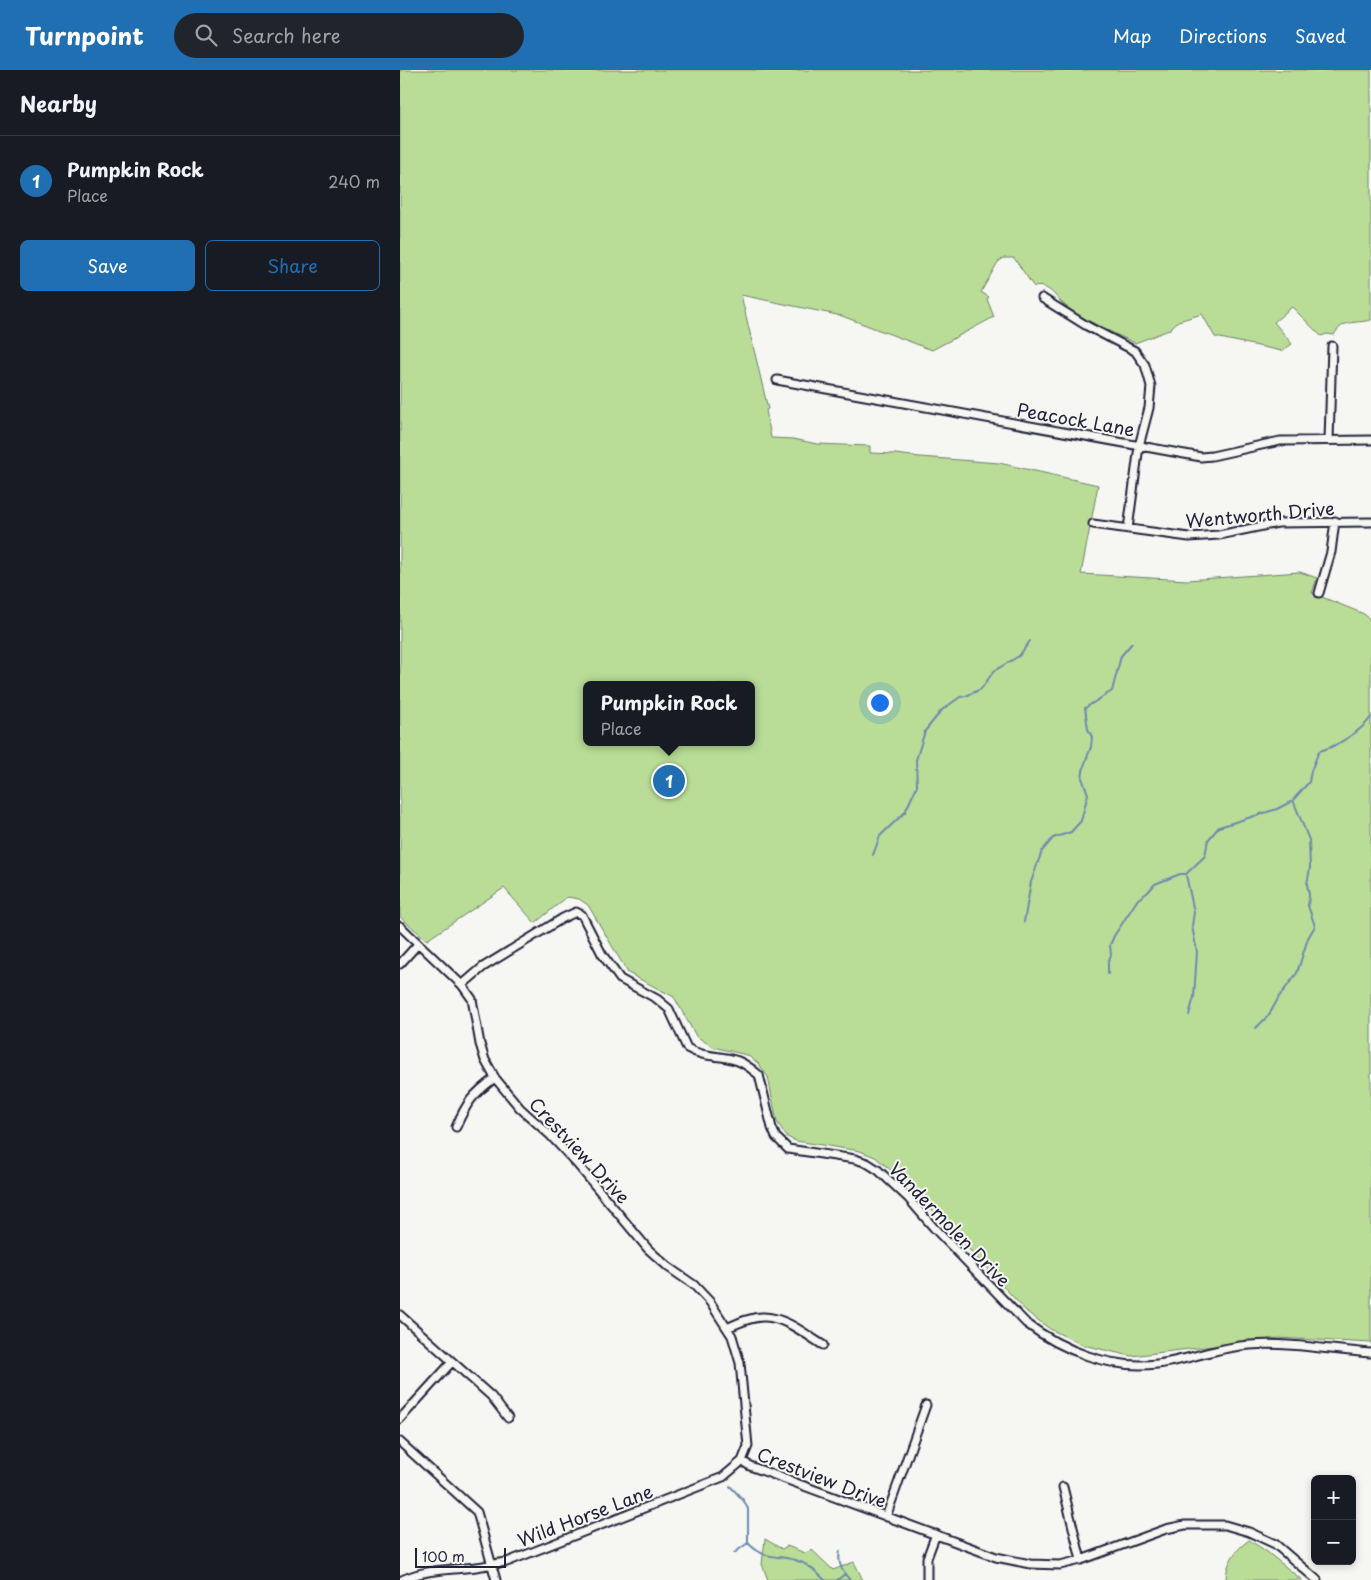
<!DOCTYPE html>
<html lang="en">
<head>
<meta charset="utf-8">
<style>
  :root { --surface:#171b24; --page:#20242c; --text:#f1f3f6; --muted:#9ea1a6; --line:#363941; --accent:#1f6fb2 }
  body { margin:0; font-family:"Playpen Sans",sans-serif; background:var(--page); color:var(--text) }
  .controls { position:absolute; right:15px; bottom:15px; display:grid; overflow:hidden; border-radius:8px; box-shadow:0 2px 8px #0003 }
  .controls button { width:45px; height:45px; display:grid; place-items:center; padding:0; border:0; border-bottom:1px solid var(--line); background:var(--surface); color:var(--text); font:25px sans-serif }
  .scale { position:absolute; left:15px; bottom:12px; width:91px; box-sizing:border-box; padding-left:5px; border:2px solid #22223b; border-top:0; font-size:14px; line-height:18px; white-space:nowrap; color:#22223b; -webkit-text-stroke:4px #f6f6f2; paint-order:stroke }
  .you { position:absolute; left:479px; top:632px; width:18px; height:18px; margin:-12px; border:4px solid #fff; border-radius:50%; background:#1a73e8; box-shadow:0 0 0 8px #1a73e833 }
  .badge { display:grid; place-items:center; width:32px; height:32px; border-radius:50%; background:var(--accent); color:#fff; font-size:16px; font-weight:700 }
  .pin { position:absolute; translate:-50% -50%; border:2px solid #fff; box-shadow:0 1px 5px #0006 }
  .popup { position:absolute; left:183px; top:611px; width:172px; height:65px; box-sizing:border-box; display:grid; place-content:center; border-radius:8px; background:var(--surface); filter:drop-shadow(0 1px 4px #0005); font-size:16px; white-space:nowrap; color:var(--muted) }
  .popup b { font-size:19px; color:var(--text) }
  .popup::after { content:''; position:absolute; left:50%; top:100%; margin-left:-10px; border:10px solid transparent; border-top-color:var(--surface) }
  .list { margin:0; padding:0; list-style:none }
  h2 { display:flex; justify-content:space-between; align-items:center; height:65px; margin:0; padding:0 20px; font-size:21px }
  h2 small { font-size:16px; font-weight:400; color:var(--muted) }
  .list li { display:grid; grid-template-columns:32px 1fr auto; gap:15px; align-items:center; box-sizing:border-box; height:90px; padding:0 20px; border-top:1px solid var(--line) }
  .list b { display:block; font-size:19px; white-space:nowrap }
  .list p { margin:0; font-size:16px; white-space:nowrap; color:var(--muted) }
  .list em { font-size:16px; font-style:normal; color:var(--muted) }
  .actions { display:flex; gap:10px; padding:15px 20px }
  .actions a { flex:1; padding:11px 0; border:1px solid var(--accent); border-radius:8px; text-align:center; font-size:18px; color:var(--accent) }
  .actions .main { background:var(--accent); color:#fff }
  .icon { flex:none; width:28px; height:28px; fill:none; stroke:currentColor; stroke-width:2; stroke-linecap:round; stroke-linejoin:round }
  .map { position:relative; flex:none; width:971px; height:1510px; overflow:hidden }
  header { display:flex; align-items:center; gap:30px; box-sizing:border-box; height:70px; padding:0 25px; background:var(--accent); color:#fff }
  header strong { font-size:24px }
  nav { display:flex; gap:28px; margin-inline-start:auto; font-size:18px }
  .search { width:350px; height:45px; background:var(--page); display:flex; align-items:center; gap:12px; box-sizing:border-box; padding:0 18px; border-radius:28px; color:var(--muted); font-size:19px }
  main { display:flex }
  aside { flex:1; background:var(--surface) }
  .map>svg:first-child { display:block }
  .green { fill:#b9dd97; stroke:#6e8069; fill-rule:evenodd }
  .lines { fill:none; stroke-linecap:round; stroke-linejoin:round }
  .stream { stroke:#6c8bae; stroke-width:2 }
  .street-casing { stroke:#22223b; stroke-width:11 }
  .street { stroke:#f6f6f2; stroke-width:7 }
  .labels { text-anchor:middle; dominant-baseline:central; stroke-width:4; stroke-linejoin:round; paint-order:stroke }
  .street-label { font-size:18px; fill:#22223b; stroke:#f6f6f2 }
</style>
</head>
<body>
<header>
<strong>Turnpoint</strong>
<div class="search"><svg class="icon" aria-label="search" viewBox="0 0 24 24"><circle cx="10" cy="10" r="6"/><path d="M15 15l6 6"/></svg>Search here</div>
<nav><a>Map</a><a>Directions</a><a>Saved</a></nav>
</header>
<main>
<aside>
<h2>Nearby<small></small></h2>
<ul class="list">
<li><span class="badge">1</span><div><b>Pumpkin Rock</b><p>Place</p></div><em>240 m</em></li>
</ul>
<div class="actions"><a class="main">Save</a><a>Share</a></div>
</aside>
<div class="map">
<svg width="971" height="1510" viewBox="0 0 971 1510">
  <rect width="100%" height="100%" fill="#f6f6f2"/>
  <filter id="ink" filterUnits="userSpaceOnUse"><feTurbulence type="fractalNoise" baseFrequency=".02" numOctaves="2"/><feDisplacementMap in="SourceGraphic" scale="10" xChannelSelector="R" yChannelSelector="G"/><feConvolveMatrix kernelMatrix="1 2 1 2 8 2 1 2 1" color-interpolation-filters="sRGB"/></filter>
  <g filter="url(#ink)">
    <!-- green -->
    <path class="green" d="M0,0H971V250C954,254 943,249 934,265L927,264L921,266L892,237L874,252L892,274L882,281L815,267L802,244L778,251L769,260L735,273C714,263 679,249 662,233C653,224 648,214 634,217L614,188H604L598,192L581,222L589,227L587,229L594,247L532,280L442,246L341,225L368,339L366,340L371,368L393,369L417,374L470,376V383L495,384L520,387L599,393L698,415L681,504L787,510L900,502L917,508L912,523L964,544L971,550V1273L879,1268L731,1286L683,1275L650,1259L627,1242L509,1115L475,1087L460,1081L396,1071L387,1067L377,1052L368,1007L359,994L347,985L313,977L296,966L274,927L228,903L188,835L179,829L167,827L135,853L104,818L27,870L0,847ZM186,615H352V672H186Z
      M365,1469L382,1479L387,1476L405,1483L412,1480L433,1500L454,1492L463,1510H368L362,1494Z
      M849,1470L866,1481L902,1510H826C826,1493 835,1480 849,1470Z"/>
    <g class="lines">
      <!-- stream -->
      <path class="stream" d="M473,785L480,766L505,742L517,716L516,690L525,661L542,640L560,627L566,626L581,619L594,601L619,586L630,571
        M786,805L794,842L792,856L797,882L794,927L789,945
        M624,852L631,812L642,781L653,768L671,762L681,751L688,724L682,708L684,696L691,677L692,667L688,659L685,638L712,621L721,586L732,573
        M708,904V892L711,885L710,875L714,866L738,829L747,823L755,814L780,804H786L805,786L808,770L819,757L877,739L892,731
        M856,958L869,945L879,927L897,903L908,868L915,856L908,836L909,825L907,814L910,798L909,770L893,730L909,712L911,701L919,681C934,678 962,661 971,647
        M330,1416L344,1431L348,1439V1473C366,1491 374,1484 395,1490C407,1493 416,1502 425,1510
        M440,1481C437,1493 442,1502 450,1510
        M334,1483L348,1473
        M437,1510L445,1504"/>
      <defs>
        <path id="street" d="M642,228L687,256L735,281L745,295L751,316L749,338L739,376L728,459
          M377,310L801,387L812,386L880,371L971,370
          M929,370L932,276
          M693,454L789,467L819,465L878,453L971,452
          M919,523L931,482L935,451
          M0,856L62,915L72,929L80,974L85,990L95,1008L120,1038L151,1066L177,1094L248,1179L268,1197L294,1215L310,1232L332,1266L340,1293L348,1376L342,1391L350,1396L596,1487L630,1494L660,1495L681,1490L766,1459L785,1455H825L849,1462L875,1474L917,1510
          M0,894L18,874
          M62,915L83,897L163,848L176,842L182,845L202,884L220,909L257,929L269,939L287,978C306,989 320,984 338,991C346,994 353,1000 359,1005L372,1058L376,1067L388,1079L455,1089L467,1093L478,1100L508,1128L534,1158L626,1253C662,1280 711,1300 757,1294C788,1290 818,1277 850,1275C890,1272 931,1280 971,1283
          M56,1057C67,1032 72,1025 95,1008
          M0,1245L91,1326L108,1348
          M327,1258C338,1253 353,1246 365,1247C386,1248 405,1264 423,1275
          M0,1349L52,1292
          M0,1372L77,1442L96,1510
          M663,1417L681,1490
          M486,1447L526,1335
          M2,1510C25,1499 50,1500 76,1497C86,1496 96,1493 107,1492L323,1407L342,1391
          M527,1510V1488L536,1464"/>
      </defs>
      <!-- street casing -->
      <use href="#street" class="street-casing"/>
      <!-- street -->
      <use href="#street" class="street"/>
    </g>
  </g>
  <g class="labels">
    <!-- street labels -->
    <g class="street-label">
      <text transform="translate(676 349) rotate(10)">Peacock Lane</text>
      <text transform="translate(860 444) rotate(-5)">Wentworth Drive</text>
      <text transform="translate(180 1080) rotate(47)">Crestview Drive</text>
      <text transform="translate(550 1154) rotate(46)">Vandermolen Drive</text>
      <text transform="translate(422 1407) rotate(21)">Crestview Drive</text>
      <text transform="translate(185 1445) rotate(-21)">Wild Horse Lane</text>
    </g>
  </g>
</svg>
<div class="controls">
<button>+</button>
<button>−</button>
</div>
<div class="scale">100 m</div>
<div class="you"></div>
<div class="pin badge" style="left:269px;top:711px">1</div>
<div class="popup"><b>Pumpkin Rock</b>Place</div>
</div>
</main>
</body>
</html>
